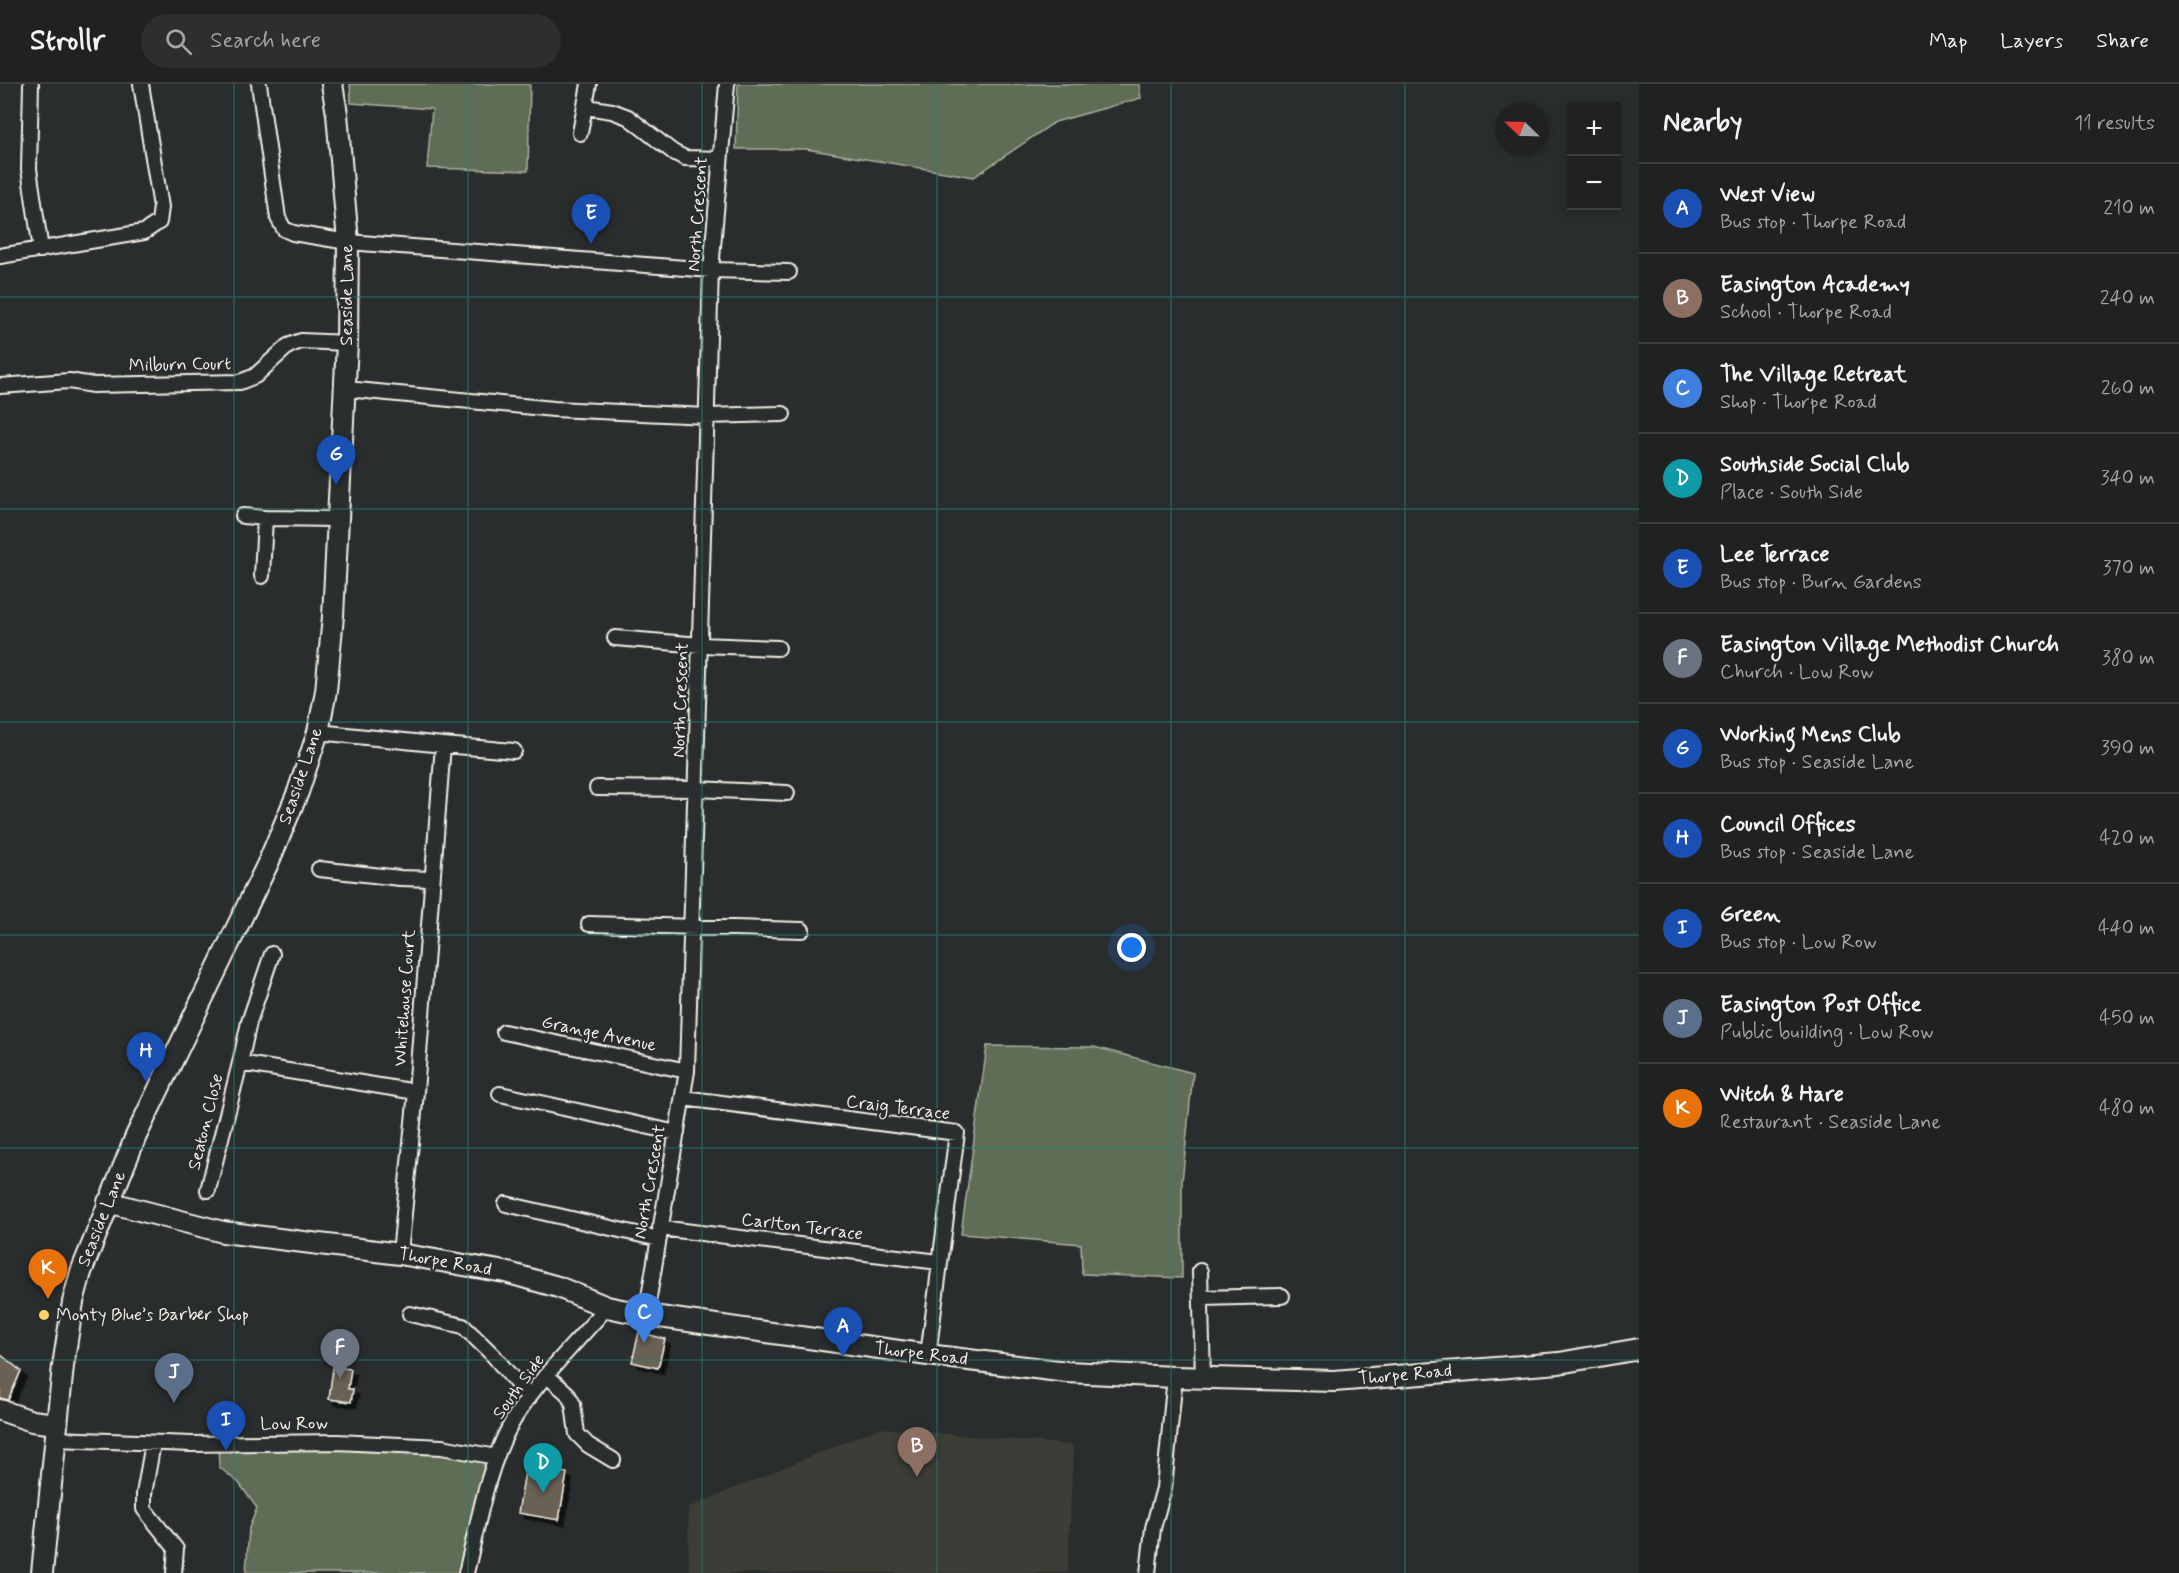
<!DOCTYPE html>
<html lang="en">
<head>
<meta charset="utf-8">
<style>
  :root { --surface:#202222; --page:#2d2f2f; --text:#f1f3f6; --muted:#a2a4a5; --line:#3d3f40; --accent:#ffd166 }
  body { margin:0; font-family:Mynerve,sans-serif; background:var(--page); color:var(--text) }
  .controls { position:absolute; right:18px; top:18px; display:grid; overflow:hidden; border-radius:0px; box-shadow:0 3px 9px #0003 }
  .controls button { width:54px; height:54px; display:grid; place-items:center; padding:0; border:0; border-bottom:2px solid var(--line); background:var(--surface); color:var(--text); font:30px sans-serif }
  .compass { position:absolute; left:1495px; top:18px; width:54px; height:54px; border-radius:50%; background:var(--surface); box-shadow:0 3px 9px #0003; rotate:293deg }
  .you { position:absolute; left:1132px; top:864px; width:21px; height:21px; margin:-15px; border:4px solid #fff; border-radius:50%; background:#1a73e8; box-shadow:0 0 0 9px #1a73e833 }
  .badge { display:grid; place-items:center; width:39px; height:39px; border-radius:50%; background:var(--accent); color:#fff; font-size:20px; font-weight:700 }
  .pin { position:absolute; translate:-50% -50px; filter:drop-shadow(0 2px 3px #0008) }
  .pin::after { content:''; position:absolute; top:32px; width:21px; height:18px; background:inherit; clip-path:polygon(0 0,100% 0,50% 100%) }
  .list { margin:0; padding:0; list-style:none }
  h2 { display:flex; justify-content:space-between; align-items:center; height:78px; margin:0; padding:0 24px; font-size:26px }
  h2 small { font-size:20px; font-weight:400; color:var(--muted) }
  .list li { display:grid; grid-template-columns:39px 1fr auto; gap:18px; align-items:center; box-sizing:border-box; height:90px; padding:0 24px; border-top:2px solid var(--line) }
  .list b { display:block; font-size:22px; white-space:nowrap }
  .list p { margin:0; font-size:20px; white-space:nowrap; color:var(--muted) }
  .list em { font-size:20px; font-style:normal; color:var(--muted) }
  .icon { flex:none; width:33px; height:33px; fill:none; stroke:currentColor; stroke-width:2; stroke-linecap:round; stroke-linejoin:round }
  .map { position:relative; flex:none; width:1639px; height:1489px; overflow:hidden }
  header { display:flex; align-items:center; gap:36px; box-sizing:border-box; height:84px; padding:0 30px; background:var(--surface); border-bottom:2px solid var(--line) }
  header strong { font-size:28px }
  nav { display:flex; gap:33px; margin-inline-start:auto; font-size:21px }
  .search { width:420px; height:54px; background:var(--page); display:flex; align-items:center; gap:15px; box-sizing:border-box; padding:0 21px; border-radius:33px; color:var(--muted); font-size:22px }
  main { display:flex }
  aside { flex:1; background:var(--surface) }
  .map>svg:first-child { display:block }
  .built { fill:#3d3d39 }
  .green { fill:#5f6d56; stroke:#aaaf9f; stroke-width:1.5 }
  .building { fill:#6a6152; stroke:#f4f1e8; stroke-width:1.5; filter:url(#shadow) }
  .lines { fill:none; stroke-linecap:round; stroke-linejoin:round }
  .minor-casing { stroke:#f4f1e8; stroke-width:18 }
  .secondary-casing { stroke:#f4f1e8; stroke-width:24 }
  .minor { stroke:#2a2d2e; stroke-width:14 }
  .secondary { stroke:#2a2d2e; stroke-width:20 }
  .grid { fill:none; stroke:#26827a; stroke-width:1.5; stroke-opacity:0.55 }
  .poi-dot { fill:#ffd166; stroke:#2a2d2e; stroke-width:2 }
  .labels { text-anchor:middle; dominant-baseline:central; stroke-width:4.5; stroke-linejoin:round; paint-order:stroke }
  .street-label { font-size:18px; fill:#f4f1e8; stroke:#2a2d2e }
  .poi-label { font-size:18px; fill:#f4f1e8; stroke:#2a2d2e; text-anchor:start }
</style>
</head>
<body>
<header>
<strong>Strollr</strong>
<div class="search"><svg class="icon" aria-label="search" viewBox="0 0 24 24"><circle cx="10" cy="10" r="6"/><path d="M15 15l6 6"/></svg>Search here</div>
<nav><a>Map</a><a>Layers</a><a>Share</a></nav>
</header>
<main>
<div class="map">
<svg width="1639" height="1489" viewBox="0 0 1639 1489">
  <defs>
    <filter id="shadow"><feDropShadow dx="5.5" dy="5.5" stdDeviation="0" flood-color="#0009"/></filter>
  </defs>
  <rect width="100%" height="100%" fill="#2a2d2e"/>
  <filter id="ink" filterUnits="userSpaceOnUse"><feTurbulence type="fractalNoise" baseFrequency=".0167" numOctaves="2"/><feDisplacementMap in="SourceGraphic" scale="12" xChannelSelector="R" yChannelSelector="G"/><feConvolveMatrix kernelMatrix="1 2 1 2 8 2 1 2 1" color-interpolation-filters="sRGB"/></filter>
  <g filter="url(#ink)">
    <!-- built -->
    <path class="built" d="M879,1344L1073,1361L1068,1489H689L688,1424Z"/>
    <!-- green -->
    <path class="green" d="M350,0H530L528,87L427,84L432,25L351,19Z
      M738,0H1139L1141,14L1055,38L974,93L806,65H736Z
      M987,962L1094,963L1193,989L1182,1098V1194L1082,1190L1081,1160L961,1150Z
      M337,1358L496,1373L466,1489H246L249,1444L257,1424L239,1399L219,1383L218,1360Z"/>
    <!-- building -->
    <path class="building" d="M639,1248L665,1255L658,1284L632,1278Z
      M0,1270L21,1287L8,1316L0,1314Z
      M333,1283L351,1285L348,1305H353L351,1318L329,1315Z
      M526,1382L567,1389L559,1436L518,1429Z"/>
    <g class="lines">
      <defs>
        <path id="minor" d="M31,0L29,85L41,166
          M259,0L278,134L284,145L293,149L348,158L711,186L789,188
          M586,23L612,27L628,33L673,68L685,74L720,75
          M580,49L589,0
          M0,172L144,148L159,138L161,123L141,0
          M0,302L69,297L93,301L240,298L255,292L288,262L301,257L347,259
          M346,305L554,325L707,332L783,330
          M243,432L265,434
          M262,492L265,434L338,435
          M615,554L701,561L778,564
          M318,648L443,661
          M597,704L696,705L787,709
          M319,785L400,794L432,795
          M589,840L802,846
          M272,870L249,938L240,979L416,1008
          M504,948L687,987
          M500,1010L677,1049
          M683,1014L957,1049L928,1271
          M208,1106L240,979
          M506,1120L659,1155
          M660,1144L939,1178
          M400,1170L416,1008L443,661L514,667
          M1200,1187L1203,1293
          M1201,1214L1282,1212
          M410,1230L463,1242L493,1271L529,1314
          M646,1231L687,987L711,186L727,0
          M547,1292L567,1309L573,1320L577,1350L588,1361L613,1376
          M55,1355L192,1360L337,1358L442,1363L496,1373
          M153,1359L144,1410V1425L176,1465L174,1489
          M466,1489C478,1441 486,1388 509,1344C531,1302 576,1259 607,1223
          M1148,1489L1153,1444L1164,1404L1175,1293"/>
        <path id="secondary" d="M108,1118L223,1148L400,1170L505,1188L558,1203L607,1223L646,1231L928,1271L1067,1288L1175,1293L1334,1297L1559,1279L1639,1265
          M0,1326L32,1337L56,1340
          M42,1489L63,1282L73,1218L81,1188L136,1052L269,777L298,708L318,648L326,607L333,532L347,259L348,158L337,30L332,0"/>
      </defs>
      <!-- minor casing -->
      <use href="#minor" class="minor-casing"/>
      <!-- secondary casing -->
      <use href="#secondary" class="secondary-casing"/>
      <!-- minor -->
      <use href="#minor" class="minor"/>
      <!-- secondary -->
      <use href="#secondary" class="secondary"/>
    </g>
  </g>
  <!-- grid -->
  <path class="grid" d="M234,0V1489M468,0V1489M702,0V1489M937,0V1489M1171,0V1489M1405,0V1489M0,213H1639M0,425H1639M0,638H1639M0,851H1639M0,1064H1639M0,1276H1639"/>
  <!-- markers -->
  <circle class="poi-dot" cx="44" cy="1231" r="6"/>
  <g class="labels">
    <!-- street labels -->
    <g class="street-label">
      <text transform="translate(698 130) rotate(-86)">North Crescent</text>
      <text transform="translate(347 211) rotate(-90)">Seaside Lane</text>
      <text transform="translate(180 281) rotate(-1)">Milburn Court</text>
      <text transform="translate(681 616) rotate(-88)">North Crescent</text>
      <text transform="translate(301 692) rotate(-71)">Seaside Lane</text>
      <text transform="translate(405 914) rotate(-86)">Whitehouse Court</text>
      <text transform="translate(599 950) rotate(12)">Grange Avenue</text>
      <text transform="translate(898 1024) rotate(7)">Craig Terrace</text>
      <text transform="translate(206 1038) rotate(-76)">Seaton Close</text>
      <text transform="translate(650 1098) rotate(-80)">North Crescent</text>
      <text transform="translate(102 1135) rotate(-68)">Seaside Lane</text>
      <text transform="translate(802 1143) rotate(7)">Carlton Terrace</text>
      <text transform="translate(445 1178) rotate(10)">Thorpe Road</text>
      <text transform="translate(921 1270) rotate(7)">Thorpe Road</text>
      <text transform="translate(1405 1291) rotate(-5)">Thorpe Road</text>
      <text transform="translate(519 1303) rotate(-54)">South Side</text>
      <text transform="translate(294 1340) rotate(-1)">Low Row</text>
    </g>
    <!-- poi labels -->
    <g class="poi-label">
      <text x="56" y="1231">Monty Blue’s Barber Shop</text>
    </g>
  </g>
</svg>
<div class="controls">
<button>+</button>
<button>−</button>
</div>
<svg class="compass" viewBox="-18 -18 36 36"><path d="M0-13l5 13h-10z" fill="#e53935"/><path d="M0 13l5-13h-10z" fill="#a2a4a5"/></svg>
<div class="you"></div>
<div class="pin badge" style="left:843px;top:1273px;background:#1a4fb4">A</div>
<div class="pin badge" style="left:917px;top:1393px;background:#8d6e63">B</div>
<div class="pin badge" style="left:644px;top:1259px;background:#3f7fe0">C</div>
<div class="pin badge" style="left:543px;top:1409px;background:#0f9aa8">D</div>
<div class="pin badge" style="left:591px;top:160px;background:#1a4fb4">E</div>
<div class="pin badge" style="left:340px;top:1295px;background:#6b7280">F</div>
<div class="pin badge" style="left:336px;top:401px;background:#1a4fb4">G</div>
<div class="pin badge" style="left:146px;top:998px;background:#1a4fb4">H</div>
<div class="pin badge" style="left:226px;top:1367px;background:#1a4fb4">I</div>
<div class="pin badge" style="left:174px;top:1319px;background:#5c6f8a">J</div>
<div class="pin badge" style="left:48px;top:1215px;background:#e8710a">K</div>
</div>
<aside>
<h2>Nearby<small>11 results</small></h2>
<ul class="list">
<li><span class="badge" style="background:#1a4fb4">A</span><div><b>West View</b><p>Bus stop · Thorpe Road</p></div><em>210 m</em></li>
<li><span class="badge" style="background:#8d6e63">B</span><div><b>Easington Academy</b><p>School · Thorpe Road</p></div><em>240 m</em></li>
<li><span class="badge" style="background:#3f7fe0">C</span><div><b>The Village Retreat</b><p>Shop · Thorpe Road</p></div><em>260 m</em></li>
<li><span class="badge" style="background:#0f9aa8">D</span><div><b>Southside Social Club</b><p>Place · South Side</p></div><em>340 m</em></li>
<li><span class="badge" style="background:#1a4fb4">E</span><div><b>Lee Terrace</b><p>Bus stop · Burn Gardens</p></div><em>370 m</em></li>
<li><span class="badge" style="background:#6b7280">F</span><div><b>Easington Village Methodist Church</b><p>Church · Low Row</p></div><em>380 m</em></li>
<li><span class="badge" style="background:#1a4fb4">G</span><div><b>Working Mens Club</b><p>Bus stop · Seaside Lane</p></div><em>390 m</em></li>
<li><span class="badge" style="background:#1a4fb4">H</span><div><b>Council Offices</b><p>Bus stop · Seaside Lane</p></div><em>420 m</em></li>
<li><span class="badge" style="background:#1a4fb4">I</span><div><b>Green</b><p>Bus stop · Low Row</p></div><em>440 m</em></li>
<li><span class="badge" style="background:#5c6f8a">J</span><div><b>Easington Post Office</b><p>Public building · Low Row</p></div><em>450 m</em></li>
<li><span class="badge" style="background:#e8710a">K</span><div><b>Witch &amp; Hare</b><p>Restaurant · Seaside Lane</p></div><em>480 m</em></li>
</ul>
</aside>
</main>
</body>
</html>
